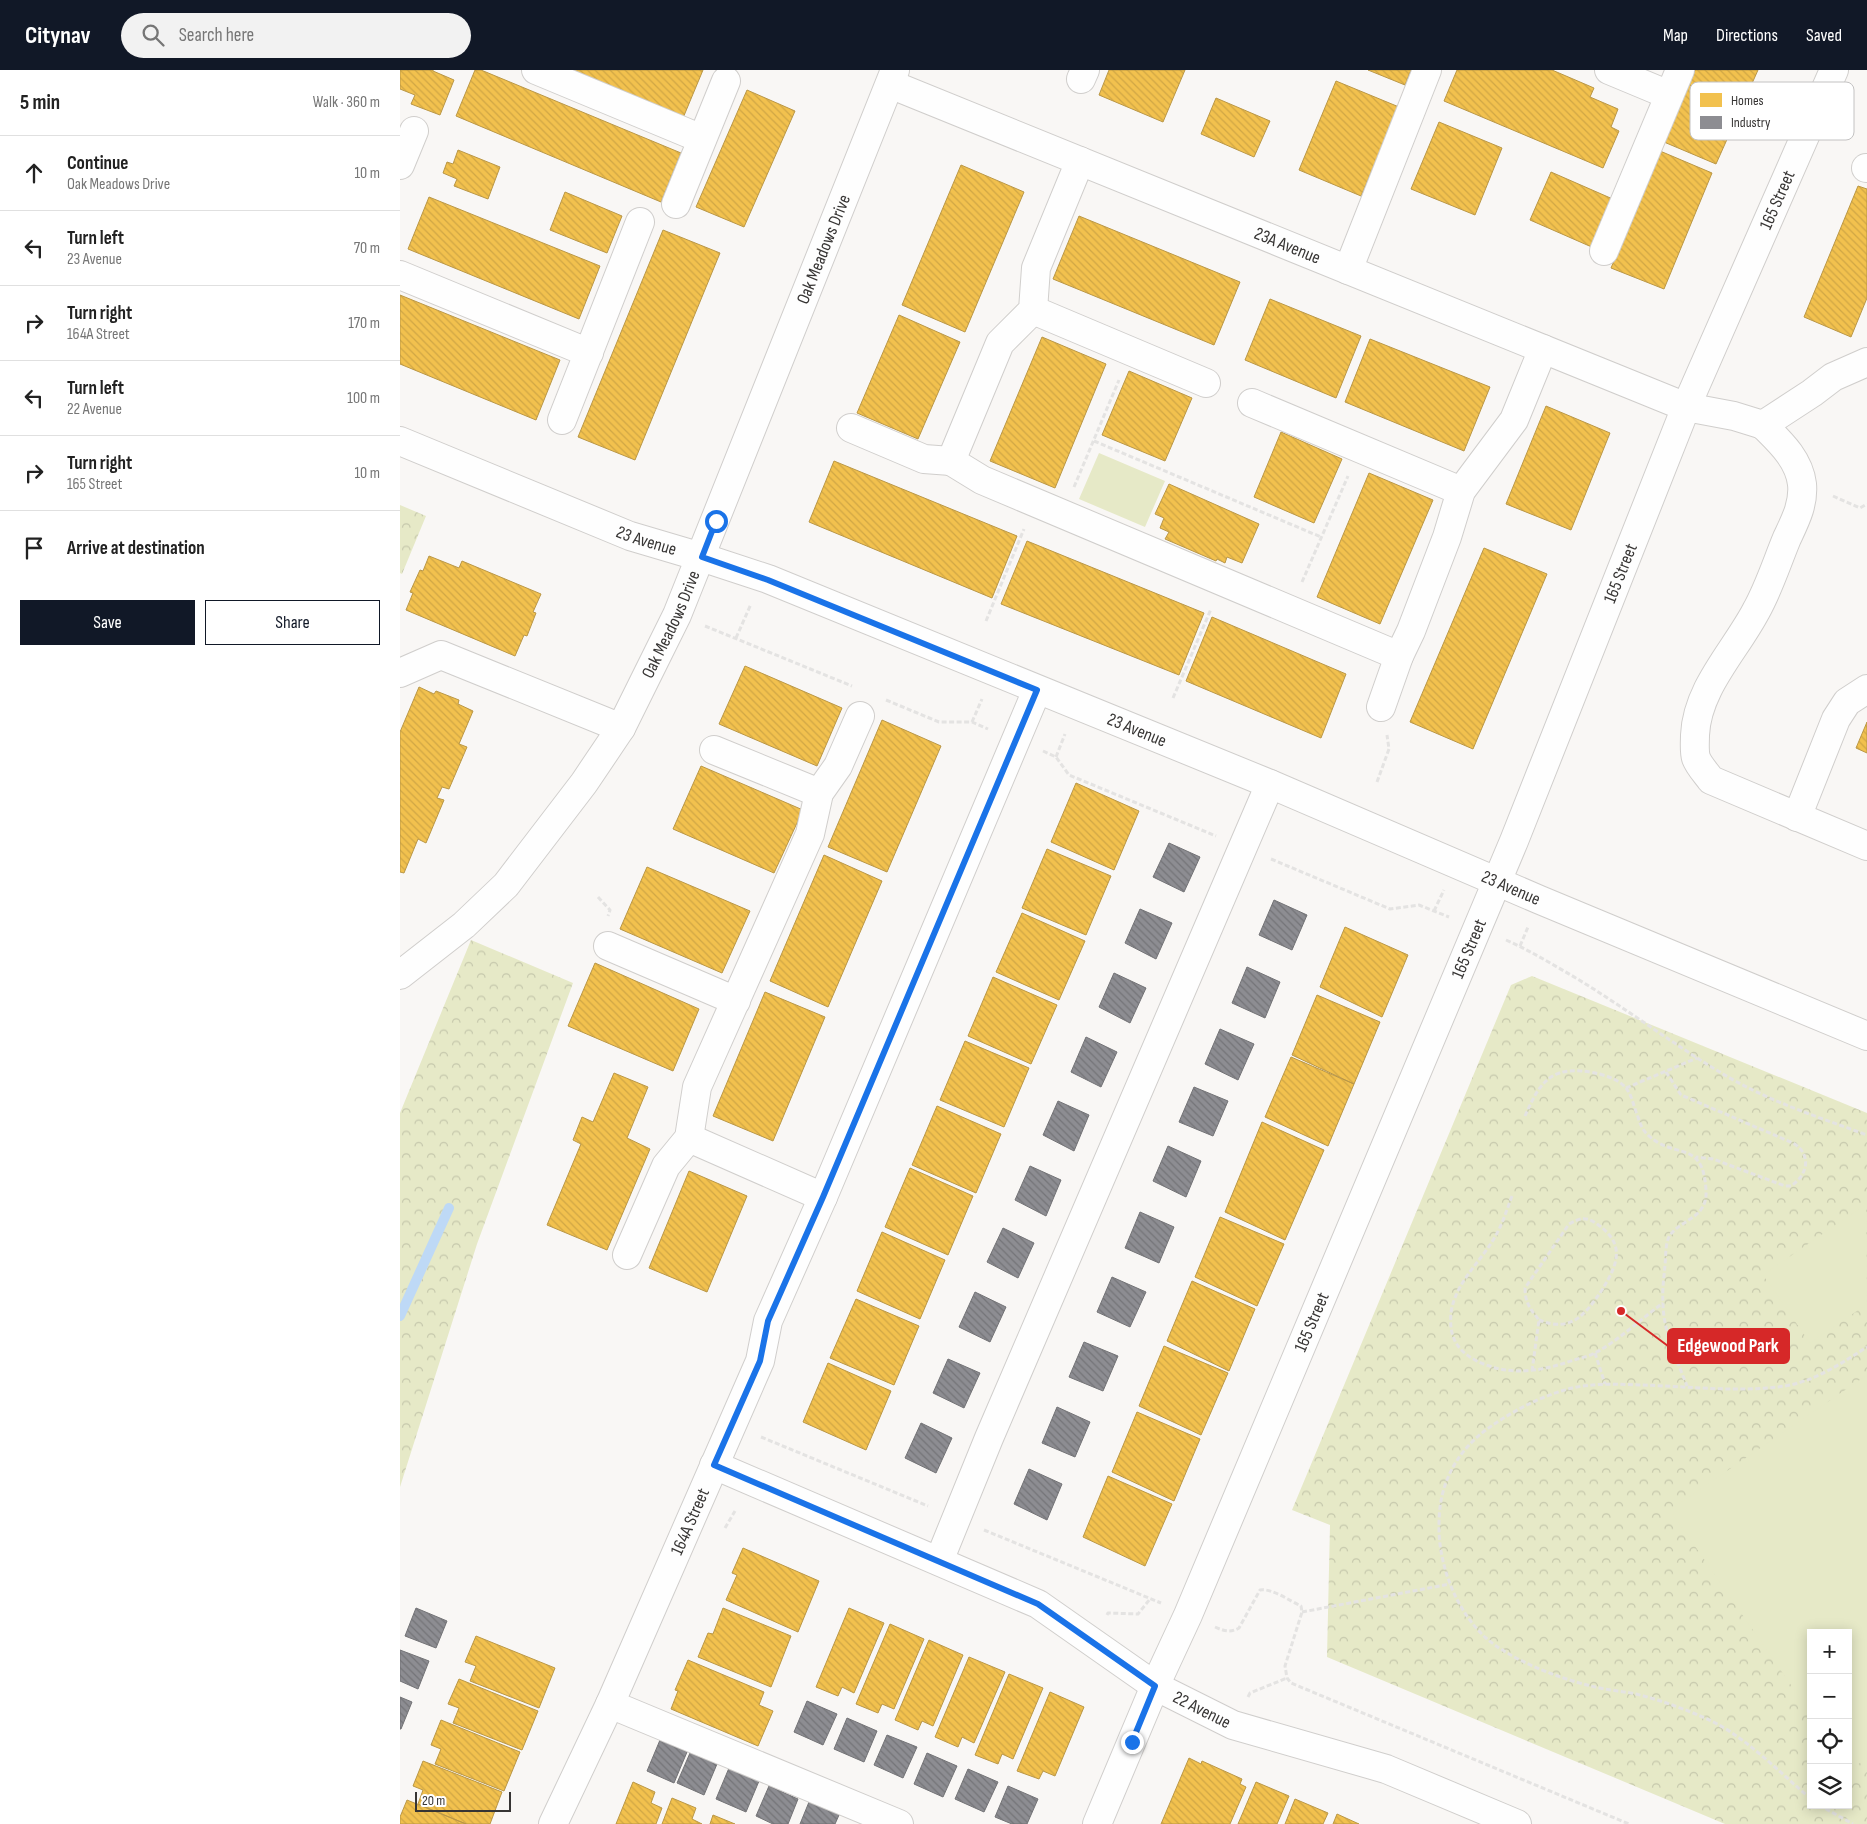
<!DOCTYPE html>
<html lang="en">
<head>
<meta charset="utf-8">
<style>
  :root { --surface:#fff; --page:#f2f2f2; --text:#222; --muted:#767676; --line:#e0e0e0; --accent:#111827 }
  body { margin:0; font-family:"Sofia Sans Condensed",sans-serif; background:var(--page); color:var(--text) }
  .controls { position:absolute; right:15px; bottom:15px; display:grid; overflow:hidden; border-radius:0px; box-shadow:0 2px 12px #0003 }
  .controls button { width:45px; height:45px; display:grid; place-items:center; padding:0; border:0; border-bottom:1px solid var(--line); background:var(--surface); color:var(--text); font:25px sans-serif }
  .scale { position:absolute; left:15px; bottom:12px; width:96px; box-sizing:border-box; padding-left:5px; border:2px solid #373534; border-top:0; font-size:14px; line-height:18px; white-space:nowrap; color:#373534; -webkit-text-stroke:4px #fff; paint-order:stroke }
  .stop { position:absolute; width:15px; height:15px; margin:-11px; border:4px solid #1a73e8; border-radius:50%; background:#fff }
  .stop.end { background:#1a73e8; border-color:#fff; box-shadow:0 1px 5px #0008 }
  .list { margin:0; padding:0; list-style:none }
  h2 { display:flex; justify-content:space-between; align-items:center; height:65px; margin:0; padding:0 20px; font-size:21px }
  h2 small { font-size:16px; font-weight:400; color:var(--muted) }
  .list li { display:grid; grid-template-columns:32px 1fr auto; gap:15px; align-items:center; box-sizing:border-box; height:75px; padding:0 20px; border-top:1px solid var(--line) }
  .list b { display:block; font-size:19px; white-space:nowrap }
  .list p { margin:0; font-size:16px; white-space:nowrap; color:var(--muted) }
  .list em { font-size:16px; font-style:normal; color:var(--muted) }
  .actions { display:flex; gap:10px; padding:15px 20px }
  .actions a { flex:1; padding:11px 0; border:1px solid var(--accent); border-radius:0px; text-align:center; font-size:18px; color:var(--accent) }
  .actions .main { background:var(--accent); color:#fff }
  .icon { flex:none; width:28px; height:28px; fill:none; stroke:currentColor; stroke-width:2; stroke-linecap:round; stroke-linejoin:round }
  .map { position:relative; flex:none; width:1467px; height:1754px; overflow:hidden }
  header { display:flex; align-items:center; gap:30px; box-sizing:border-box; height:70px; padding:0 25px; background:var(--accent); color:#fff }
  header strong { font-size:24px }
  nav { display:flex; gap:28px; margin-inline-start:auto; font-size:18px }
  .search { width:350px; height:45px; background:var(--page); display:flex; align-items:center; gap:12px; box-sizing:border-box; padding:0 18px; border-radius:28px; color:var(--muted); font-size:19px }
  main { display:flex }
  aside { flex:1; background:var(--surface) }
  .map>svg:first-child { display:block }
  .park { fill:url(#park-crowns); fill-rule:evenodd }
  .pitch { fill:#e6e9c7 }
  .homes { fill:url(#homes-back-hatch); stroke:#ba9746 }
  .industry { fill:url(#industry-back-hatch); stroke:#737376 }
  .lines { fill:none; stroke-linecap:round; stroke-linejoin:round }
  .stream { stroke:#bed9f6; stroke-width:10 }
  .minor-casing { stroke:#d0cecc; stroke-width:30 }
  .path { stroke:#e4e3e2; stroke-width:3; stroke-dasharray:5 2.5; stroke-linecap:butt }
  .minor { stroke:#fefefe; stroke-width:28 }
  .route { stroke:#1a73e8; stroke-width:6 }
  .labels { text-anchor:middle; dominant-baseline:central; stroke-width:5; stroke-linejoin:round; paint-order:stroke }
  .street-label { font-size:18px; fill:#373534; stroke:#fff }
  .key { fill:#fff; stroke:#c3c2c2; stroke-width:1 }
  .key-label { font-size:14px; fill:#373534 }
  .leader { fill:none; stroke:#d62828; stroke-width:2 }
  .callout-dot { fill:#d62828; stroke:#fff; stroke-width:2 }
  .callout { fill:#d62828; stroke:#d62828; stroke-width:2 }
  .callout-label { font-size:19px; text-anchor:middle; font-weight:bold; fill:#fff }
</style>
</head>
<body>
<header>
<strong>Citynav</strong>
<div class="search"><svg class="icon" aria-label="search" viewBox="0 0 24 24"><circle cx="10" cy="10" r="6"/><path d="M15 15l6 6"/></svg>Search here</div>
<nav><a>Map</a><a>Directions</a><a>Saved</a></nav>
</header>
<main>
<aside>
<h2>5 min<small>Walk · 360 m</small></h2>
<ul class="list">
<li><svg class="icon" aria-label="ahead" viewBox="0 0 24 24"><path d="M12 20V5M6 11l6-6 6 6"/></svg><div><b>Continue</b><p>Oak Meadows Drive</p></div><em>10 m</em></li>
<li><svg class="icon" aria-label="left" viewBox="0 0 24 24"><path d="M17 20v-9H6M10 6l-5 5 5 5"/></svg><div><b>Turn left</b><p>23 Avenue</p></div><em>70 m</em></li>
<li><svg class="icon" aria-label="right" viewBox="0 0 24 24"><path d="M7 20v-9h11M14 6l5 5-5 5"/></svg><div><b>Turn right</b><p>164A Street</p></div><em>170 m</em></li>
<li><svg class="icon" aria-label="left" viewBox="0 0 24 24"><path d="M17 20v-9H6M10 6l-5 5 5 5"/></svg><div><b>Turn left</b><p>22 Avenue</p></div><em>100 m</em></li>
<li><svg class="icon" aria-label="right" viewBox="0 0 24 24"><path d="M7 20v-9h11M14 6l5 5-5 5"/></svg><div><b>Turn right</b><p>165 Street</p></div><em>10 m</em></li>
<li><svg class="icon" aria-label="arrive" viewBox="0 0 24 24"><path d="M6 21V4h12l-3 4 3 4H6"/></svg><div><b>Arrive at destination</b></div></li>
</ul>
<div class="actions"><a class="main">Save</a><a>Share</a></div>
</aside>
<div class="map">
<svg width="1467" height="1754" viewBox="0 0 1467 1754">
  <defs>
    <pattern id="park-crowns" width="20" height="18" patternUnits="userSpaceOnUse" patternTransform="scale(1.25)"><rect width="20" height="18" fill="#e6e9c7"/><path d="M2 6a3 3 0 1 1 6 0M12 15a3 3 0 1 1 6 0" fill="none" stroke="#c6c8ac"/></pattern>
    <pattern id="homes-back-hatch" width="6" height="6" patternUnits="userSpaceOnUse" patternTransform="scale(1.25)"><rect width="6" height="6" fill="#f2c14e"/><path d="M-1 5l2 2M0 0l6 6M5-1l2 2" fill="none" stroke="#d0a645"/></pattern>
    <pattern id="industry-back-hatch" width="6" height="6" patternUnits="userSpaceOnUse" patternTransform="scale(1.25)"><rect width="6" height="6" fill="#8d8d92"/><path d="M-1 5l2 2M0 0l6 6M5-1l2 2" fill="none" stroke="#747478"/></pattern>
  </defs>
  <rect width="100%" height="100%" fill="#f9f7f5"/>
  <!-- park -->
  <path class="park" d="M0,435L26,446L2,504L0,503Z
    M71,870L173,913L77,1174L0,1417V1043Z
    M1132,906L1467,1043V1754H1325L927,1587L930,1455L892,1440L1111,915ZM1411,1563H1448V1735H1411Z"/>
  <!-- pitch -->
  <path class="pitch" d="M699,383L765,411L745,457L679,429Z
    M1466,1134L1467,1234L1410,1273L1363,1205Z
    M1467,1305V1688L1450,1700L1448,1563H1411V1644L1270,1440Z"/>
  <!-- homes -->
  <path class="homes" d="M0,0H33V1L54,10L40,45L11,34L15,25L0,19Z
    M75,0H81L281,83L261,132L56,46Z
    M168,0H303L283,48Z
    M709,0H785L763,52L699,25Z
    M968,0H1011L1005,15Z
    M1057,0H1152L1194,18L1190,27L1218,39L1211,57L1219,61L1203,98L1044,31Z
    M1295,0H1358L1316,94L1264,72Z
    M936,11L999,37L961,126L899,100Z
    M347,20L395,41L344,157L296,137Z
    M816,28L870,51L854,87L801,64Z
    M1039,52L1102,78L1075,145L1011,119Z
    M58,80L100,97L88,129L54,116L57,109L43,103L47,92L53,94Z
    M1260,81L1312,103L1264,219L1211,198Z
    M561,95L624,122L565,262L502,235Z
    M1151,102L1215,130L1194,178L1130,150Z
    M1458,116L1467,119V228L1451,267L1404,247Z
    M165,122L222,146L207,183L150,160Z
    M29,127L200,196L179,249L8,179Z
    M679,146L840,212L814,275L653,209Z
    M263,160L320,183L235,390L178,367Z
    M0,225L160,290L136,350L0,294Z
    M870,229L961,266L936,328L845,290Z
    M499,245L560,272L518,369L457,343Z
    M642,267L706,294L655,418L590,391Z
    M970,269L1090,317L1064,381L945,332Z
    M729,301L792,328L765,391L702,365Z
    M1146,336L1210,363L1171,460L1106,434Z
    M881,362L942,389L914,453L854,427Z
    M434,391L617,466L592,528L409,452Z
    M969,403L1033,430L980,554L917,527Z
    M769,414L859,454L842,493L827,487L825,493L817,489L816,491L765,469L769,462L760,458L764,448L755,444Z
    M627,471L804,543L779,605L601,534Z
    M1084,478L1147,504L1073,679L1010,652Z
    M29,486L59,498L62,491L141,524L133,542L136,543L127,566L124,565L115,586L6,540L13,523L10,522L20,500L23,501Z
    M812,547L946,604L921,668L786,611Z
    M345,596L442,638L417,696L319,654Z
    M19,617L34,624L36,621L59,630L58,634L73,641L59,674L67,677L49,719L42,717L37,728L44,730L26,773L18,769L4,803L0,802V662Z
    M482,650L541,676L487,802L428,777Z
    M1467,652V683L1456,678Z
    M301,696L403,740L374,803L273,759Z
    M676,713L739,741L714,800L651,772Z
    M647,779L711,806L686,865L622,838Z
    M424,785L482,811L428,937L370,911Z
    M247,797L350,841L322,903L220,859Z
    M622,843L685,871L659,930L596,902Z
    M945,857L1008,885L982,947L920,917Z
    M195,893L299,939L273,1001L168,956Z
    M593,907L657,935L631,994L568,966Z
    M365,922L425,947L373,1071L313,1046Z
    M917,925L980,952L954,1014L892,985Z
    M565,971L629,998L604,1057L540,1030Z
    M891,987L954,1014L928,1076L865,1047Z
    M214,1003L248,1017L227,1068L250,1079L207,1180L147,1155L181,1074L173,1070L182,1047L193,1052Z
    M537,1036L601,1064L576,1123L512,1095Z
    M862,1052L924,1080L885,1170L825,1142Z
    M510,1098L573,1126L548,1185L485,1157Z
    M289,1101L347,1126L307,1222L249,1198Z
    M820,1147L884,1174L857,1236L795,1207Z
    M482,1162L545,1190L520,1249L457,1221Z
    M792,1211L855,1239L829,1301L767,1271Z
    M456,1229L519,1256L494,1315L430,1288Z
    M764,1276L828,1303L801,1365L739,1336Z
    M428,1293L491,1321L466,1380L403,1352Z
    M737,1342L800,1369L774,1431L712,1402Z
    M708,1406L772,1434L745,1496L683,1467Z
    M343,1478L419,1511L398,1562L326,1530L337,1505L332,1503Z
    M323,1538L391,1566L371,1617L298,1587L308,1563L313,1564Z
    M449,1538L484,1553L454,1623L442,1617L438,1626L416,1617Z
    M490,1554L524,1569L494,1639L482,1634L478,1643L456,1634Z
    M76,1566L155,1598L139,1638L70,1611L76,1596L65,1592Z
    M529,1570L563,1585L533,1656L522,1651L518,1660L495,1650Z
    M569,1587L605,1602L574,1673L562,1667L558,1677L535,1667Z
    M288,1590L364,1622L359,1635L373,1641L358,1676L271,1639L278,1621L275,1620Z
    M609,1604L643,1618L613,1689L602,1684L598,1694L575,1685Z
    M59,1609L138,1641L122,1680L53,1653L59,1638L48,1634Z
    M650,1622L684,1637L655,1706L643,1701L639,1709L617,1701Z
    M41,1650L120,1682L104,1721L35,1694L41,1679L31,1675Z
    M789,1688L801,1694L802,1691L842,1709L840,1714L846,1717L830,1754H761Z
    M23,1691L102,1722L90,1754H66L18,1734L23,1720L13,1716Z
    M233,1712L255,1722L251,1733L262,1738L256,1754H216Z
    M856,1712L889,1726L877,1754H838Z
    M272,1728L296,1738L292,1749L302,1754H262Z
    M895,1729L928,1743L923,1754H885Z
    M7,1730L66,1754H0V1747Z
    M937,1744L959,1754H933Z
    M313,1745L335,1754H310Z"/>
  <!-- industry -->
  <path class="industry" d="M769,773L800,787L784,822L753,807Z
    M874,830L907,845L892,880L859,865Z
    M740,839L772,853L756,889L725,873Z
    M847,897L880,912L865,948L832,933Z
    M714,903L746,918L730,953L699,937Z
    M820,959L854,974L838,1010L805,994Z
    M686,967L717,982L701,1017L671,1002Z
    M794,1017L828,1031L813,1066L779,1052Z
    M658,1031L689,1045L674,1081L643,1065Z
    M768,1076L801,1091L786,1127L753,1111Z
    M630,1096L661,1110L646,1146L615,1130Z
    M740,1142L774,1157L759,1193L725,1178Z
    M603,1158L634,1173L618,1208L587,1192Z
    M712,1207L746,1222L730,1257L697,1242Z
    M575,1222L606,1237L590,1272L559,1257Z
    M684,1272L718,1286L703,1321L669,1307Z
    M548,1289L580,1303L564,1338L533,1323Z
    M657,1337L690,1352L675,1387L642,1373Z
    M521,1353L552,1368L536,1403L505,1388Z
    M629,1399L662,1414L647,1450L614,1434Z
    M16,1538L47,1551L36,1578L5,1566Z
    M0,1580L29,1591L18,1619L0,1611Z
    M0,1627L12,1632L1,1659H0Z
    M407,1631L437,1644L423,1675L394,1662Z
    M447,1648L477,1661L464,1692L434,1679Z
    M487,1665L517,1677L503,1708L474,1695Z
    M260,1670L287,1682L274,1713L247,1701Z
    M290,1683L317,1694L304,1725L277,1713Z
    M527,1683L557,1696L543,1727L514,1714Z
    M329,1698L359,1711L346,1742L316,1729Z
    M568,1699L598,1712L584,1742L555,1729Z
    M369,1716L398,1729L388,1754H373L356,1746Z
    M608,1716L638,1729L627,1754H612L595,1747Z
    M409,1732L439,1745L435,1754H400Z"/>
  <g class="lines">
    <!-- stream -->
    <path class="stream" d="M0,1246L49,1138"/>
    <defs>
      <g id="minor">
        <path d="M136,0L302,69"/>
        <path d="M1209,0L1269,25"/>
        <path d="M681,9L685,0"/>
        <path id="s1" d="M490,14L1286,337L1334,346L1363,355L1412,323L1433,307L1467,292"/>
        <path d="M680,91L636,198L633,240L600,273L551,391L582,410L999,586L1011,561L1047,467L1061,421L1114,350L1143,279"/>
        <path d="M0,95L14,61"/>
        <path d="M1466,98H1467"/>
        <path d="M276,134L326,11"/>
        <path d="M1204,181L1280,0"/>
        <path d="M948,200L1027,0"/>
        <path d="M0,205L189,283"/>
        <path d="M633,240L806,313"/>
        <path d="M852,333L1061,421"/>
        <path d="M162,350L240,152"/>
        <path d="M1363,355C1380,372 1399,389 1402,414C1404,434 1395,451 1387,468C1377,492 1369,518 1356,541C1335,581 1297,618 1295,665C1295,673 1294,681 1296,688C1299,696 1306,703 1311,710L1467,776"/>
        <path d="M451,358L524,389L551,391"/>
        <path id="s2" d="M0,371L230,466L301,487L368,509L870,714L1140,830L1467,966"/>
        <path d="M0,603L41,585L221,658"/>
        <path d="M981,637L999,586"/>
        <path d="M314,680L419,723"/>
        <path d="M1397,747L1436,649L1447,632L1467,619"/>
        <path d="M208,876L336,931"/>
        <path id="s3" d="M0,905L64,855L106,815L184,713L221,658L277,545L495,0"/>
        <path d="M289,1068L423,1127"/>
        <path d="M227,1185L266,1096L289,1068L297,1017L410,764L419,723L438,696L460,646"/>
        <path id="s4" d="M314,1395L638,1534L755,1616L833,1655L986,1699L1117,1754"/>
        <path d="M539,1491L589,1368L870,714"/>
        <path d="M210,1634L499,1754"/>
        <path id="s5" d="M153,1754L210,1634L360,1291L368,1251L423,1127L637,620"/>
        <path id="s6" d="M697,1754L755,1616L788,1545L1114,771L1286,337L1434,0"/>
      </g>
    </defs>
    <!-- minor casing -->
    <use href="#minor" class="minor-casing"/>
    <!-- path -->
    <path class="path" d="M694,371L921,467
      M674,417L719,310
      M1433,426L1460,438L1467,434
      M902,512L948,406
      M586,551L624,459
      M305,556L452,616
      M336,568L351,534
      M773,628L811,539
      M486,630L539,652H572L588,659
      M572,652L582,629
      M643,681L656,687L669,705L816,766
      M656,687L665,664
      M977,712L989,679L987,665
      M871,789L990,839L1019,835L1049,847
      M198,827L210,840L208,846
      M1034,841L1044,820
      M1106,870C1124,878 1140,887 1157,897C1214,929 1266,970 1323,1004C1368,1031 1418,1047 1467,1065
      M1120,876L1128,857
      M1266,1002L1281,1025L1393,1073C1412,1084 1408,1105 1391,1116H1385L1313,1089L1296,1087
      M1226,1018L1297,988
      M1125,1046C1137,1019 1147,998 1181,1001C1195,1002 1217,1007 1226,1018C1232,1025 1234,1038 1238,1047C1240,1054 1243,1061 1249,1066C1276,1090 1303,1069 1306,1120C1308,1148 1282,1149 1270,1165C1265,1173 1266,1186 1265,1195C1264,1207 1262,1220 1263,1233C1263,1261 1277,1290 1287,1316
      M1112,1126C1107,1139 1103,1153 1096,1165C1082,1191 1055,1212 1051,1243C1049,1265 1055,1279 1075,1290C1108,1307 1139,1302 1174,1290C1181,1288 1189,1286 1195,1283C1219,1270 1241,1249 1263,1233
      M1195,1283L1205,1314
      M1132,1301L1139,1250C1130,1239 1125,1232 1125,1218L1169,1154C1180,1148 1186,1146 1197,1154C1226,1174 1218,1194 1202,1220C1185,1245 1171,1263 1139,1250
      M361,1367L528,1436
      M325,1458L335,1441
      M584,1460L761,1533
      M902,1542L1050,1514
      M707,1545L708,1543L738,1544L750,1529
      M815,1557C824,1561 830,1563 839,1558L860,1520C872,1518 890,1531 901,1536L902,1542L885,1596L887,1608L891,1613L1229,1754
      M848,1627L850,1623L887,1608
      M1411,1729C1380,1703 1344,1665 1307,1649C1285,1639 1260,1630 1236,1624C1221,1621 1206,1620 1191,1616C1158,1608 1111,1590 1086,1568C1056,1541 1038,1494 1039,1454C1039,1415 1055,1383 1087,1359C1111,1342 1139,1327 1168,1319C1190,1313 1216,1314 1239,1315C1286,1316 1338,1323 1385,1316C1415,1311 1442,1293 1467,1277
      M1419,1735L1453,1754"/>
    <!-- minor -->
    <use href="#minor" class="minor"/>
  </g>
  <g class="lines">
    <!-- route -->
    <path class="route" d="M316,451L302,487L368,510L637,620L423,1127L368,1251L360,1291L314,1395L638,1534L755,1616L732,1672"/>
  </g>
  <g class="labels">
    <!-- street labels -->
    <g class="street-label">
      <text stroke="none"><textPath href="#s6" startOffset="1761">165 Street</textPath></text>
      <text stroke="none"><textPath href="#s1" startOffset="429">23A Avenue</textPath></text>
      <text stroke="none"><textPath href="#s3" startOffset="854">Oak Meadows Drive</textPath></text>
      <text stroke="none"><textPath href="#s2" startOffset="266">23 Avenue</textPath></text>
      <text stroke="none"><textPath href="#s6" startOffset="1356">165 Street</textPath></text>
      <text stroke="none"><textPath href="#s3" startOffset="449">Oak Meadows Drive</textPath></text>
      <text stroke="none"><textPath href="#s2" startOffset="792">23 Avenue</textPath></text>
      <text stroke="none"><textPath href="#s2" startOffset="1198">23 Avenue</textPath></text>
      <text stroke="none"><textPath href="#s6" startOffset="951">165 Street</textPath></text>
      <text stroke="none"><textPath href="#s6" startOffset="546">165 Street</textPath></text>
      <text stroke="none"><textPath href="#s5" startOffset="332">164A Street</textPath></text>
      <text stroke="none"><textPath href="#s4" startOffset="548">22 Avenue</textPath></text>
    </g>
  </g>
  <!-- legend -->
  <rect x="1290" y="12" width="164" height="58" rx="8" class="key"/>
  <rect x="1300" y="23" width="22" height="14" fill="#f2c14e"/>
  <rect x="1300" y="46" width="22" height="13" fill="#8d8d92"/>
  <g class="key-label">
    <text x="1331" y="35">Homes</text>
    <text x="1331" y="57">Industry</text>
  </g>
  <!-- callouts -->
  <path class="leader" d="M1221 1241L1268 1276"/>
  <circle class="callout-dot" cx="1221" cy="1241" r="5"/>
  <rect class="callout" x="1268" y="1259" width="121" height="34" rx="5"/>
  <g class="callout-label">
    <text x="1328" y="1282">Edgewood Park</text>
  </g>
</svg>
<div class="controls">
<button>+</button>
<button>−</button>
<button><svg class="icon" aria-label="locate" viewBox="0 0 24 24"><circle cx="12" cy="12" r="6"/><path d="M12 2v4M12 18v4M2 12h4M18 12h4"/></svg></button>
<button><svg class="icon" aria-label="layers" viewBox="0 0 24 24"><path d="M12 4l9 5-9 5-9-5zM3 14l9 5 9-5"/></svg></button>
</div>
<div class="scale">20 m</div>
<div class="stop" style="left:316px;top:451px"></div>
<div class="stop end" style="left:732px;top:1672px"></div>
</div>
</main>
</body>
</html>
